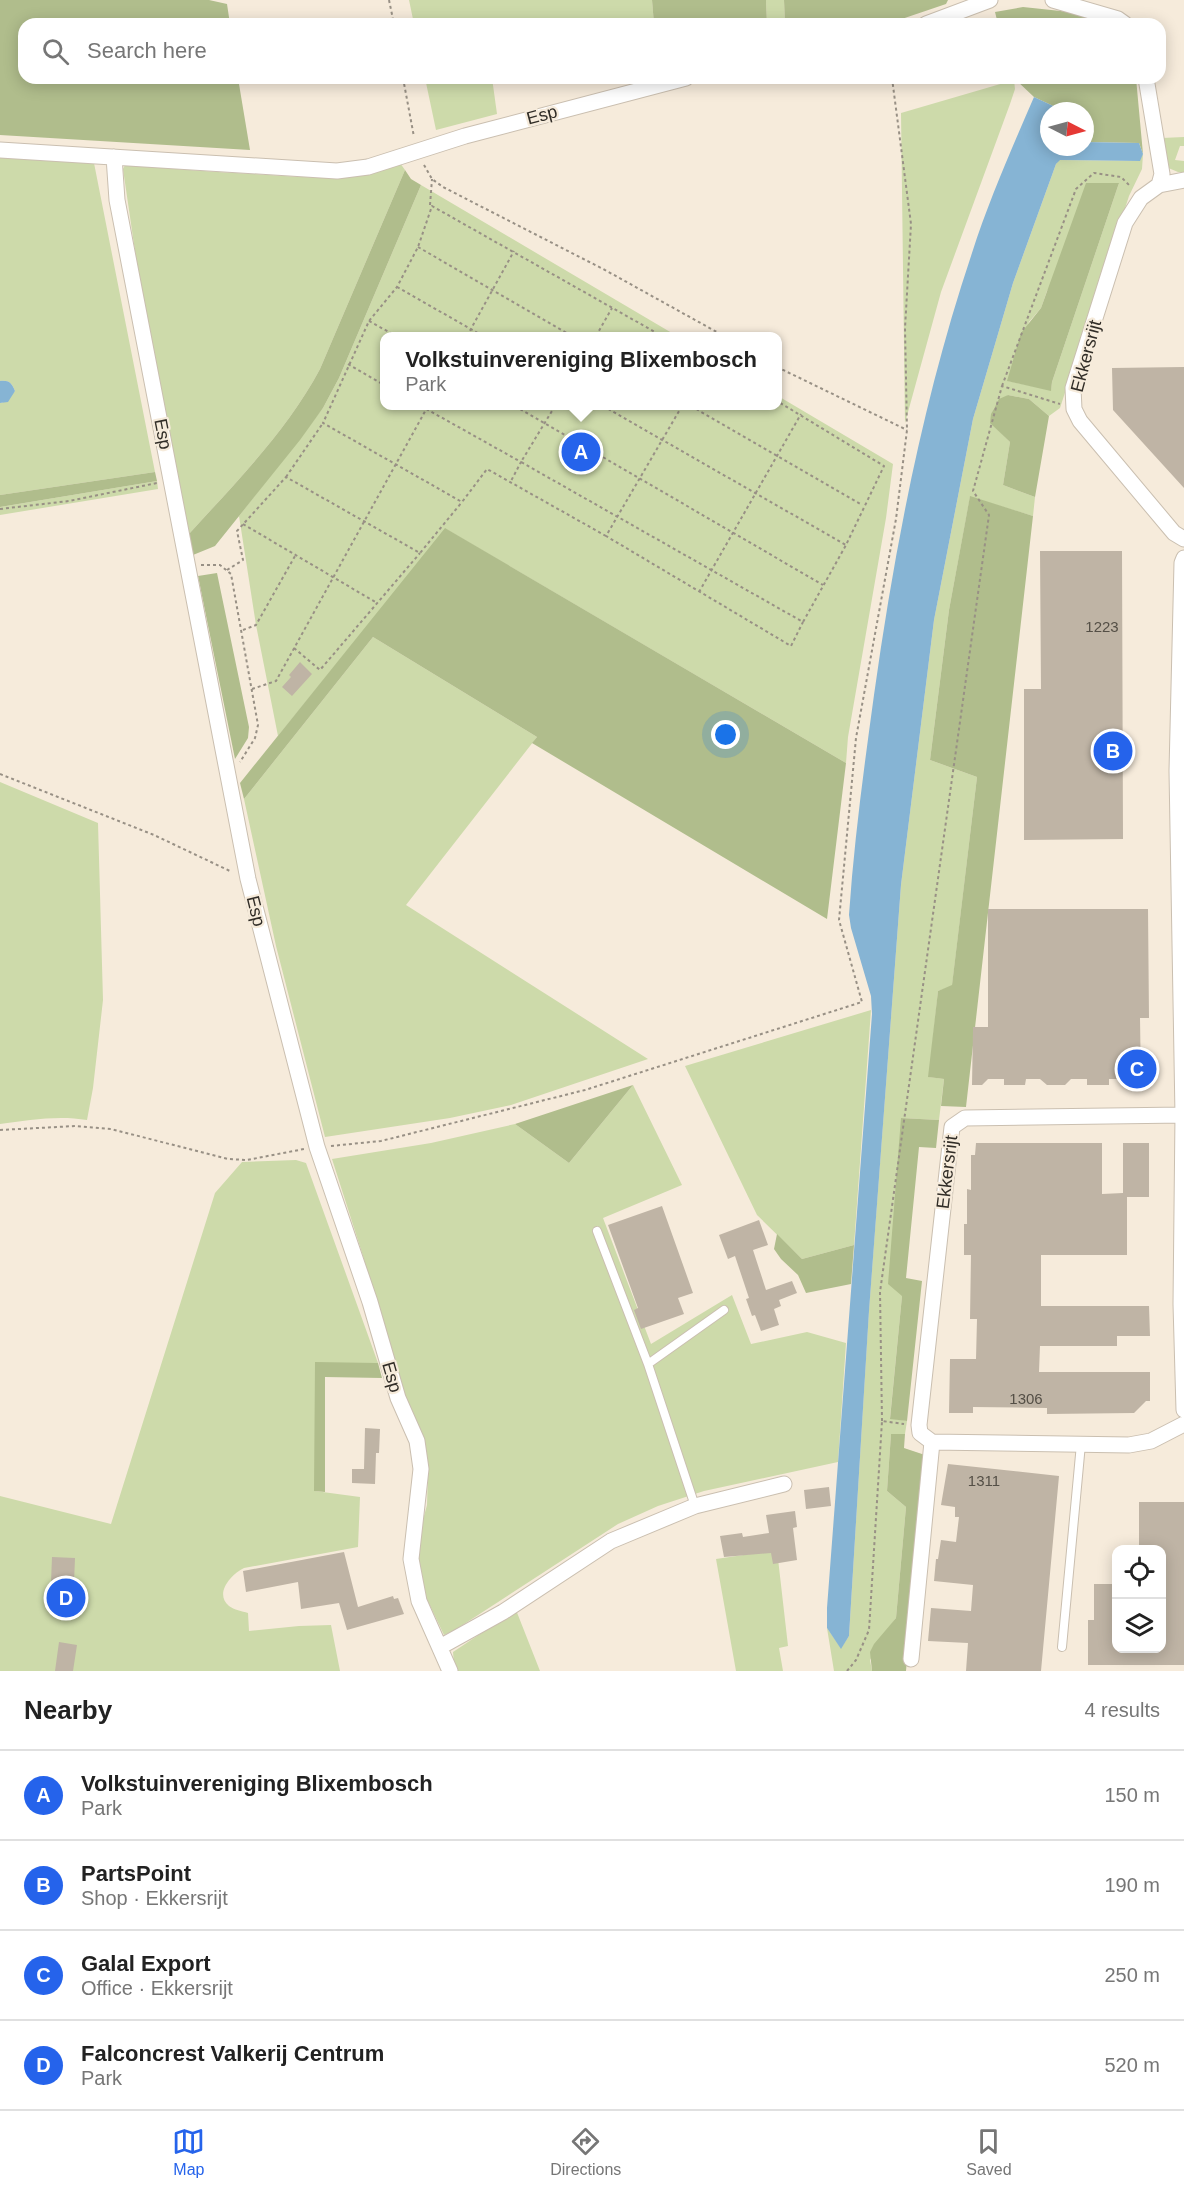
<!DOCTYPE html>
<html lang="en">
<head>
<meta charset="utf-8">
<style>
  :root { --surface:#fff; --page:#f6f6f6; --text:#222; --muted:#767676; --line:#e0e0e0; --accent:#2563eb }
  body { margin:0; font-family:Helvetica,sans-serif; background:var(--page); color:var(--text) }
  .controls { position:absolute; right:18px; bottom:18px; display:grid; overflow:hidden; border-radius:12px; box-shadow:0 3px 15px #0003 }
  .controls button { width:54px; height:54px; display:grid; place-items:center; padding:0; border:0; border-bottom:2px solid var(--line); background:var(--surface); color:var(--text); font:30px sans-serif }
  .compass { position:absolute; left:1040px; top:102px; width:54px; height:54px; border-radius:50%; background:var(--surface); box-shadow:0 3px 15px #0003; rotate:96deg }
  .you { position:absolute; left:726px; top:735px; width:21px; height:21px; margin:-15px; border:4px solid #fff; border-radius:50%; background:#1a73e8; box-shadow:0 0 0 9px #1a73e833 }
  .badge { display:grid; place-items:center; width:39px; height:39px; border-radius:50%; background:var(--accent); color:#fff; font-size:20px; font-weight:700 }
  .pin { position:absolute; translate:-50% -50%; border:3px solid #fff; box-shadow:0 2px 6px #0006 }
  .popup { position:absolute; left:380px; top:332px; width:402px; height:78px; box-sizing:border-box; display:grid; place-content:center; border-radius:12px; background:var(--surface); filter:drop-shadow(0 2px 4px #0005); font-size:20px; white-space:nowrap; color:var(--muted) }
  .popup b { font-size:22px; color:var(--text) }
  .popup::after { content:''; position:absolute; left:50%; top:100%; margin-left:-12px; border:12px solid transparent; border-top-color:var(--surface) }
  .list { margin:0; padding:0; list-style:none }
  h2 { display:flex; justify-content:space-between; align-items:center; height:78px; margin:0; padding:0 24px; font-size:26px }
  h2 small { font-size:20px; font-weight:400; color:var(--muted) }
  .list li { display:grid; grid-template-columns:39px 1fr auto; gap:18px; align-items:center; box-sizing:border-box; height:90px; padding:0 24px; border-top:2px solid var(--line) }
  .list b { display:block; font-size:22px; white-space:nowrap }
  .list p { margin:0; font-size:20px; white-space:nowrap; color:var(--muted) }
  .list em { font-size:20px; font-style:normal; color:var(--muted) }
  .icon { flex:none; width:33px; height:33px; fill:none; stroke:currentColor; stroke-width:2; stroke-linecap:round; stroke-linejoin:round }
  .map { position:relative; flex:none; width:1184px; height:1671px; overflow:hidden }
  .search { position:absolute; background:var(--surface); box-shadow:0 3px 15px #0003; left:18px; right:18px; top:18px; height:66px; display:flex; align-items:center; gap:15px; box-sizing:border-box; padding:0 21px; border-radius:18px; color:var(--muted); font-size:22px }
  .sheet { height:438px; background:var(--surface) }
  nav { display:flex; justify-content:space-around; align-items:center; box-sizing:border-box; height:84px; border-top:2px solid var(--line); background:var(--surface); font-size:16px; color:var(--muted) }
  nav a { display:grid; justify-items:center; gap:3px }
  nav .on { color:var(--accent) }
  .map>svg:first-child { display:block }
  .green { fill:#cddaaa; fill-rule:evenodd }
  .forest { fill:#b0bd8c }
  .water { fill:#86b4d4 }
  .building { fill:#bfb4a5 }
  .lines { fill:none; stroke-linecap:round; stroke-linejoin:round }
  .service-casing { stroke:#cabfb0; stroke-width:10 }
  .minor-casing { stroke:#cabfb0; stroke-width:17 }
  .path { stroke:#989085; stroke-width:2; stroke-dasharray:3 3; stroke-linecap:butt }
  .service { stroke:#fff; stroke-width:8 }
  .minor { stroke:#fff; stroke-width:15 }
  .labels { text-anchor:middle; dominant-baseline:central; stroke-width:4.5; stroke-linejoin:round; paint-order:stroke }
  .number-label { font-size:15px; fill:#544f46 }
  .street-label { font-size:18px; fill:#312d27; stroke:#f6ebdb }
</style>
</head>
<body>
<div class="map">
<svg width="1184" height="1671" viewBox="0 0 1184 1671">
  <rect width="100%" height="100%" fill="#f6ebdb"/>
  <!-- green -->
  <path class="green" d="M409,0H652L654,24H414Z
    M766,0H784L785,24H767Z
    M425,78H492L497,114L436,130Z
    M1014,80L1015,89L1010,104L941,292L905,423L901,113Z
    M1184,137V146H1180L1175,160L1184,161V172H1178L1166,167L1162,138Z
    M1143,154L1142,169L1129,196L1060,408L1049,416L1029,399L1008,395C996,404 991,408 991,423L1010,442L1003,485L1035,497L1033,516L970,497L949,610L930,760L977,777L952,986L938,991L929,1077L944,1079L939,1120L901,1118L902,1296L890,1418L907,1421L905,1434H891L887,1491L906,1507L896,1618L884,1634L870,1660L872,1671H834L827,1628L841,1648L849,1636L869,1310L901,885L934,620L973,419L1013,283L1056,164L1059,160L1139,161ZM1119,183L1052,382L1051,390L1008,381L1029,322L1041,308L1047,291Z
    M0,157L94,163L155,472L0,495V403H2L15,391C12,383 9,380 0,381Z
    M400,163L405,170L320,369C287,431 236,482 189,534L148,340L123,169L125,165C168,168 211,172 254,174C295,177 363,183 400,163Z
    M421,185L677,336H384V406H777L778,396L893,464L886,518L848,737L846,763L446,529L278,736L256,625L239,516L323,408L339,378Z
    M157,481L158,489L0,515V507Z
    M373,637L537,737L406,905L648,1059L511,1105L450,1118L325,1137L276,946L244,799Z
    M0,782L98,823L103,1000L93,1088L87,1120C59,1115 28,1120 0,1124Z
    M871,1010L854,1245L802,1259L757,1215L685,1066Z
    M633,1085L682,1185L603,1218L651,1344L732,1295L751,1344L807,1332L846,1343L838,1462L704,1491L658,1506L618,1524L455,1630L444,1635L423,1591L417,1569L421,1527L427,1505L428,1471L424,1439L399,1387L363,1256L332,1159L431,1143L515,1124L569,1163Z
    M296,1160L306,1163L378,1363H315V1491L360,1497L358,1547L244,1568C231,1574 214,1594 229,1606C234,1610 242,1611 248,1613L249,1631L299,1626L331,1625L340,1671H0V1496L111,1524L215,1193L242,1162Z
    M777,1550L788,1646L779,1648L783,1671H736L716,1559Z
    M516,1610L540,1671H457L454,1664L453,1652Z"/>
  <!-- forest -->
  <path class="forest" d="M0,0H209L227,4L230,24H24V78H238L250,150L0,135Z
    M652,0H766L767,24H654Z
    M784,0H948L946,4L887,24H785Z
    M1023,7L1070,12L1112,24H998L995,12Z
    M1014,78H1136L1143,154L1139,143L1085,142V111H1064L1034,97Z
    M405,170L411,179L421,185L339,378L323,408L300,440L215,546L193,555L189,534C236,482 287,431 320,369Z
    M1086,183H1119L1052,382L1051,391L1007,381L1021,333L1041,308Z
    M1008,395L1029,399L1049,416L1035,497L1003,485L1010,442L990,423L991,414L999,399Z
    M155,472L157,481L0,507V495Z
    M970,496L1033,516L966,1107L941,1106L944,1079L928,1077L938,991L952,985L977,777L930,760L949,610Z
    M445,528L846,763L827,919L532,743L537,737L373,637L244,799L240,783Z
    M217,573L249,727L248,738L235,759L198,576Z
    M633,1085L569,1163L515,1124Z
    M901,1118L939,1120L936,1148L919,1147L906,1278L922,1281L907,1421L890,1419L902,1296L888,1284Z
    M777,1234L802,1259L854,1245L851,1284L806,1293L798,1275L781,1259L774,1249Z
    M315,1362L378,1363L382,1378L325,1377V1492L314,1491Z
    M891,1434H905L904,1448L925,1455L906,1671H872L870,1652L874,1644L896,1618L906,1507L887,1491Z"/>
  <!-- water -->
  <path class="water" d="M1034,97L1064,111H1049V147H1085V142L1139,143L1143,154L1140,161L1060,160L1056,164L1013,283L973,419L934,620L901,885L869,1311L849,1636L841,1649L827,1628V1608L872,1014L871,996L851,928L849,915C854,841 864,768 874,695C895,545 924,396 972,253C989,200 1012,148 1034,97Z
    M0,381C9,380 12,383 15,391L8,402L0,403Z"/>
  <!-- building -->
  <path class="building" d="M1184,367V488L1113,410L1112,368Z
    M1040,551H1122L1123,839L1024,840V689H1041Z
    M300,662L312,674L292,696L282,687L291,677L289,675Z
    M988,909H1148L1149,1018H1140L1141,1085H1131L1125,1079H1109V1085H1087V1079H1071L1065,1085H1047L1040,1079H1026L1025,1085H1004V1079H988L982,1085H972L973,1027H988Z
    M976,1143H1102V1194L1123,1193V1143H1149V1197H1127V1255H1041V1306H1149L1150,1336H1117V1346H1040L1039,1372H1150V1401H1146L1134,1413L1047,1414V1408L973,1407V1413H949L950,1359H976L977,1319H970L971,1255H964V1224H967V1189L971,1190V1155H975Z
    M662,1206L693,1293L678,1298L684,1314L641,1329L634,1310L638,1308L608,1225Z
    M759,1220L768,1245L753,1250L766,1290L792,1281L797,1293L779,1300L781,1306L774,1309L779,1325L761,1331L755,1315L752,1316L746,1299L749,1298L735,1256L728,1259L719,1235Z
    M365,1428L380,1429L379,1453H376L375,1484L352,1483V1469H364Z
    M948,1464L1059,1476L1041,1671H966L968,1643L928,1641L931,1608L971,1611L973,1585L934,1581L936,1559H938L941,1540L956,1542L959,1517H955V1507L941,1505Z
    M829,1487L831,1506L806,1509L804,1490Z
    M1139,1502H1184V1665H1088V1620H1094V1584H1116V1648H1161V1550H1139Z
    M795,1511L797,1527L793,1528L797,1560L773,1564L771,1553L724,1557L720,1536L742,1533L743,1537L769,1533L766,1515Z
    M344,1552L358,1607L393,1596L394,1599L398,1598L404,1614L347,1630L339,1603L301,1609L298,1582L246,1592L243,1571Z
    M52,1557L75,1558L74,1583L51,1582Z
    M59,1642L77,1645L73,1671H55Z"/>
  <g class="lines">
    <defs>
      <path id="service" d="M597,1231L648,1364L695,1506
        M648,1364L724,1310
        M1062,1647L1081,1444"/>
      <path id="minor" d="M1053,0L1118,19L1125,24
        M926,24L990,0
        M1146,78L1162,174L1159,185
        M0,150L337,171L368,167L465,136L686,78
        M114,157L117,200L248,879L317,1147L370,1302L398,1398L417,1441L421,1469L411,1559L419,1601L450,1671
        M1184,180L1159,185L1141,198L1125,223L1073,388L1074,409L1080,421L1174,533L1184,539
        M1184,558L1182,563L1177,771L1183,1115L1181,1304L1184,1410
        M1183,1115L965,1118L952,1127L919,1425L920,1433L932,1442L1129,1445L1151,1441L1184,1424
        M440,1647L503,1612L611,1541L695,1506L784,1484
        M911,1659L932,1442"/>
    </defs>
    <!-- service casing -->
    <use href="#service" class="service-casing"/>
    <!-- minor casing -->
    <use href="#minor" class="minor-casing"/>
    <!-- path -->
    <path class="path" d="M389,0L394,24
      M403,78L414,137
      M424,165L432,179L443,187L605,270L724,336
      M430,205L432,179
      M418,247L572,336
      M397,287L483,336
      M369,321L396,336
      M467,336L514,251
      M596,336L612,308
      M348,364L384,385
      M777,367L907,430
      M1002,386L1076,189L1094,173L1121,177L1131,187
      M421,406L521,462L511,481
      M515,406L823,585
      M555,406L521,462L803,622L846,545L884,466L777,401
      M603,406L846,545
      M682,406L606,536L791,646L803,622
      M691,406L862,505
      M286,477L323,423
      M0,509L69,501L157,483
      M243,524L377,603
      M606,536L487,469L462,502L323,423L369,321L397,287L418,247L432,206L662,336
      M201,565H220L231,574L258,725L255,738L240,762
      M227,570L243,560L237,531L286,477L420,553L462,502
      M699,592L801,414
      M243,630L256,625L295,556
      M294,648L320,670L420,553
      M252,689L276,681L428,406
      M0,774L154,835L232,872
      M0,1130L76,1126L111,1129L228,1159L247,1160L304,1149
      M331,1146L381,1141L585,1090L862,1002L839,920L856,738L896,519L907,430L905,328L911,224L892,78
      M882,1421L880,1292L989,515L973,491L1002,386L1060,404
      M847,1671L856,1660L869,1630L882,1421L904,1424"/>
    <!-- service -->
    <use href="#service" class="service"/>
    <!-- minor -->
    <use href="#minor" class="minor"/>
  </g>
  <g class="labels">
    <!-- number labels -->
    <g class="number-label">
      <text x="1102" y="626">1223</text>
      <text x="1026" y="1398">1306</text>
      <text x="984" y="1480">1311</text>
    </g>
    <!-- street labels -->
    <g class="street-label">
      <text transform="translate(542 115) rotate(-15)">Esp</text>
      <text transform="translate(1086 356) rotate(-75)">Ekkersrijt</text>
      <text transform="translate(163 434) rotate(79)">Esp</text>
      <text transform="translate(256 911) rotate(76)">Esp</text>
      <text transform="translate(947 1172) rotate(-83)">Ekkersrijt</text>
      <text transform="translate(392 1377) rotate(74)">Esp</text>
    </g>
  </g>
</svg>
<div class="controls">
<button><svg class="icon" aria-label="locate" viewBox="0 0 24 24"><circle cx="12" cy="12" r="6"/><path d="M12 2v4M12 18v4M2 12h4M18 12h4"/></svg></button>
<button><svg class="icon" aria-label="layers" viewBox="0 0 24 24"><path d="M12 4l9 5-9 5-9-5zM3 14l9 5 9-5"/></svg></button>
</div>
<svg class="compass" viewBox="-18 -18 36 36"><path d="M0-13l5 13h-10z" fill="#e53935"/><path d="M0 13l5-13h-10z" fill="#767676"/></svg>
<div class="you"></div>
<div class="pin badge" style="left:581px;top:452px">A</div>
<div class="popup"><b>Volkstuinvereniging Blixembosch</b>Park</div>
<div class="pin badge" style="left:1113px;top:751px">B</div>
<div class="pin badge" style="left:1137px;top:1069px">C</div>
<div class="pin badge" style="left:66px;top:1598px">D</div>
<div class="search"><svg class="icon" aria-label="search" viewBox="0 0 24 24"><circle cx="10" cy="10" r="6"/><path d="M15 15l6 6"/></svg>Search here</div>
</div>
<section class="sheet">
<h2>Nearby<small>4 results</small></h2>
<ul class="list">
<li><span class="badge">A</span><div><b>Volkstuinvereniging Blixembosch</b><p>Park</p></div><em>150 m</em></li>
<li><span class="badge">B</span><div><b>PartsPoint</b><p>Shop · Ekkersrijt</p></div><em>190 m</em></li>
<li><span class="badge">C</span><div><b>Galal Export</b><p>Office · Ekkersrijt</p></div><em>250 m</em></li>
<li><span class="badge">D</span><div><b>Falconcrest Valkerij Centrum</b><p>Park</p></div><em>520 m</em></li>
</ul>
</section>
<nav>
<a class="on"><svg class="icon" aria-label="map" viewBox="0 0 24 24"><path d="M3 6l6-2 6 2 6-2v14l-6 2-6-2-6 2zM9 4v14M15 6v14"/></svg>Map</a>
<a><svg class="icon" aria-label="directions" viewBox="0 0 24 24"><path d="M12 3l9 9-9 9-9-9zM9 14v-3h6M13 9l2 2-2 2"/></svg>Directions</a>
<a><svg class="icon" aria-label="saved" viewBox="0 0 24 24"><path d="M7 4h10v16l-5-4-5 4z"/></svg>Saved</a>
</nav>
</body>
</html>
